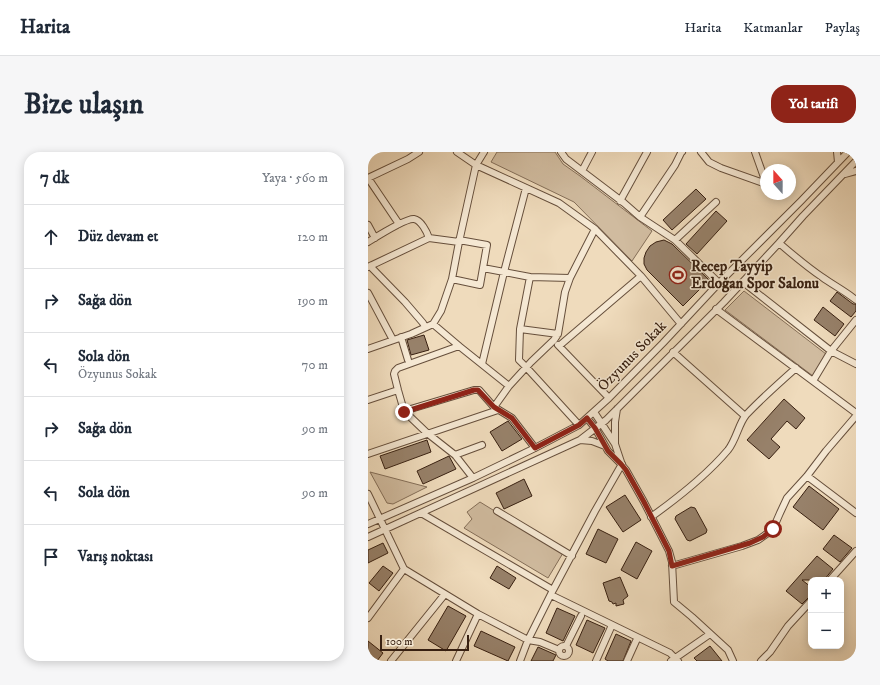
<!DOCTYPE html>
<html lang="tr">
<head>
<meta charset="utf-8">
<style>
  :root { --surface:#fff; --page:#f6f6f7; --text:#1f2937; --muted:#747a83; --line:#e0e1e3; --accent:#8f2418 }
  body { margin:0; font-family:"IM FELL DW Pica",serif; background:var(--page); color:var(--text) }
  .controls { position:absolute; right:12px; bottom:12px; display:grid; overflow:hidden; border-radius:8px; box-shadow:0 2px 10px #0003 }
  .controls button { width:36px; height:36px; display:grid; place-items:center; padding:0; border:0; border-bottom:1px solid var(--line); background:var(--surface); color:var(--text); font:20px sans-serif }
  .compass { position:absolute; left:392px; top:12px; width:36px; height:36px; border-radius:50%; background:var(--surface); box-shadow:0 2px 10px #0003; rotate:339deg }
  .scale { position:absolute; left:12px; bottom:10px; width:89px; box-sizing:border-box; padding-left:4px; border:2px solid #382011; border-top:0; font-size:11px; line-height:14px; white-space:nowrap; color:#382011; -webkit-text-stroke:3px #f5e8d3; paint-order:stroke }
  .stop { position:absolute; width:12px; height:12px; margin:-9px; border:3px solid #8f2418; border-radius:50%; background:#fff }
  .stop.end { background:#8f2418; border-color:#fff; box-shadow:0 1px 4px #0008 }
  .list { margin:0; padding:0; list-style:none }
  h2 { display:flex; justify-content:space-between; align-items:center; height:52px; margin:0; padding:0 16px; font-size:17px }
  h2 small { font-size:13px; font-weight:400; color:var(--muted) }
  .list li { display:grid; grid-template-columns:26px 1fr auto; gap:12px; align-items:center; box-sizing:border-box; height:64px; padding:0 16px; border-top:1px solid var(--line) }
  .list b { display:block; font-size:15px; white-space:nowrap }
  .list p { margin:0; font-size:13px; white-space:nowrap; color:var(--muted) }
  .list em { font-size:13px; font-style:normal; color:var(--muted) }
  .icon { flex:none; width:22px; height:22px; fill:none; stroke:currentColor; stroke-width:2; stroke-linecap:round; stroke-linejoin:round }
  .map { position:relative; flex:none; width:488px; height:509px; overflow:hidden; border-radius:16px }
  header { display:flex; align-items:center; gap:24px; box-sizing:border-box; height:56px; padding:0 20px; background:var(--surface); border-bottom:1px solid var(--line) }
  header strong { font-size:19px }
  nav { display:flex; gap:22px; margin-inline-start:auto; font-size:14px }
  .intro { display:flex; align-items:center; justify-content:space-between; box-sizing:border-box; height:96px; padding:0 24px }
  h1 { margin:0; font-size:28px }
  .button { padding:10px 18px; border-radius:16px; background:var(--accent); color:#fff; font-size:14px; font-weight:700 }
  main { display:flex; gap:24px; padding:0 24px }
  aside { flex:1; background:var(--surface); border-radius:16px; box-shadow:0 2px 10px #0003 }
  .map>svg:first-child { display:block }
  .green { fill:#d0bb9f; stroke:#846e58 }
  .building { fill:#97816a; stroke:#382011 }
  .lines { fill:none; stroke-linecap:round; stroke-linejoin:round }
  .minor-casing { stroke:#664f3c; stroke-width:8 }
  .minor { stroke:#f5e8d3; stroke-width:6 }
  .route { stroke:#8f2418; stroke-width:5 }
  .labels { text-anchor:middle; dominant-baseline:central; stroke-width:3; stroke-linejoin:round; paint-order:stroke }
  .poi-label { font-size:15px; font-weight:bold; fill:#382011; stroke:#f5e8d3; text-anchor:start }
  .street-label { font-size:15px; fill:#382011; stroke:#f5e8d3 }
</style>
</head>
<body>
<header>
<strong>Harita</strong>
<nav><a>Harita</a><a>Katmanlar</a><a>Paylaş</a></nav>
</header>
<div class="intro"><h1>Bize ulaşın</h1><a class="button">Yol tarifi</a></div>
<main>
<aside>
<h2>7 dk<small>Yaya · 560 m</small></h2>
<ul class="list">
<li><svg class="icon" aria-label="ahead" viewBox="0 0 24 24"><path d="M12 20V5M6 11l6-6 6 6"/></svg><div><b>Düz devam et</b></div><em>120 m</em></li>
<li><svg class="icon" aria-label="right" viewBox="0 0 24 24"><path d="M7 20v-9h11M14 6l5 5-5 5"/></svg><div><b>Sağa dön</b></div><em>190 m</em></li>
<li><svg class="icon" aria-label="left" viewBox="0 0 24 24"><path d="M17 20v-9H6M10 6l-5 5 5 5"/></svg><div><b>Sola dön</b><p>Özyunus Sokak</p></div><em>70 m</em></li>
<li><svg class="icon" aria-label="right" viewBox="0 0 24 24"><path d="M7 20v-9h11M14 6l5 5-5 5"/></svg><div><b>Sağa dön</b></div><em>90 m</em></li>
<li><svg class="icon" aria-label="left" viewBox="0 0 24 24"><path d="M17 20v-9H6M10 6l-5 5 5 5"/></svg><div><b>Sola dön</b></div><em>90 m</em></li>
<li><svg class="icon" aria-label="arrive" viewBox="0 0 24 24"><path d="M6 21V4h12l-3 4 3 4H6"/></svg><div><b>Varış noktası</b></div></li>
</ul>
</aside>
<div class="map">
<svg width="488" height="509" viewBox="0 0 488 509">
  <rect width="100%" height="100%" fill="#efdbbc"/>
  <filter id="stains"><feTurbulence type="fractalNoise" baseFrequency=".005" numOctaves="4"/><feColorMatrix values="0 0 0 0 .2 0 0 0 0 .09 0 0 0 0 .02 0 0 0 .5 -.17"/></filter>
  <radialGradient id="worn" r=".72"><stop offset=".6" stop-color="#630" stop-opacity="0"/><stop offset="1" stop-color="#630" stop-opacity=".3"/></radialGradient>
  <!-- green -->
  <path class="green" d="M129,0H187L195,12L212,24L284,79L264,109L206,50L123,10Z
    M376,139L458,202L445,224L357,158Z
    M2,320L59,335L25,352L19,351Z
    M112,350L195,401L180,426L96,376L104,367L99,360Z"/>
  <!-- building -->
  <path class="building" d="M328,37L338,47L304,78L295,68Z
    M348,59L359,69L329,102L318,92Z
    M296,88L304,92L341,128L315,154L279,118L276,112V106L278,100L282,94L288,90Z
    M469,140L485,152H488V159L483,165L462,149Z
    M455,155L476,172L467,184L446,168Z
    M56,183L61,198L43,203L39,188Z
    M416,247L437,266L428,277L419,269L403,287L412,295L401,307L379,288Z
    M140,269L154,287L134,299L122,280Z
    M59,288L63,300L17,317L12,304Z
    M81,304L88,317L55,332L49,319Z
    M156,327L164,344L136,357L128,341Z
    M441,334L471,357L455,378L425,355Z
    M257,343L273,368L255,380L238,355Z
    M323,355L327,356L339,378L338,381L322,389L319,388L307,367L308,364Z
    M230,377L250,387L238,411L218,402Z
    M466,383L484,396L472,410L455,397Z
    M268,390L284,399L269,427L253,418Z
    M15,391L20,401L0,411V398Z
    M449,404L465,417L456,428H434L443,435V444L440,446L434,452L418,439Z
    M15,414L25,421L11,439L1,431Z
    M129,414L148,426L141,437L122,426Z
    M252,425L260,444L255,448L256,452L248,454V451L245,452L244,450L241,449L235,431Z
    M80,454L98,464L78,499L60,488Z
    M189,456L207,464L195,489L178,481Z
    M219,468L237,476L225,501L208,493Z
    M113,479L147,495L140,509L106,494Z
    M248,482L263,489L255,509H240L237,507Z
    M0,489L15,501L9,509H0Z
    M342,494L354,509H329L326,506Z
    M170,495L188,503L185,509H163Z"/>
  <g class="lines">
    <defs>
      <path id="minor" d="M89,0L108,13L191,51L227,77L273,124L313,172
        M193,0L198,7L256,51L272,65L307,88L351,131
        M333,0L341,10L353,16L398,32
        M387,0L398,31
        M469,0L470,10
        M214,19L224,0
        M477,22L488,19
        M0,26L40,7L51,0
        M0,26L31,72
        M409,42L410,43
        M252,49L279,0
        M272,65L307,13L313,1L314,0
        M0,73L7,86
        M307,88L348,50
        M0,90C8,85 38,66 46,67C53,68 59,80 61,86
        M411,91C425,103 439,115 454,125C465,133 477,139 488,148
        M2,114L37,150L55,171L57,175
        M0,115L61,86L91,90
        M115,116L162,125L202,126
        M162,125L152,177L151,208L158,215L211,273
        M84,127L112,133L119,93L91,88
        M375,130L463,199L445,229
        M0,141L25,188
        M348,157L488,261
        M488,168L463,199L488,212
        M65,172L91,194L141,234L126,255
        M152,177L190,182
        M33,185L40,208
        M190,193L241,246
        M91,194L30,216L27,219L26,222L30,238L36,259L59,281L87,303L105,326
        M191,194L273,124
        M0,197L43,182L65,172L73,159L84,127L91,90L108,13L116,0
        M305,200L377,264
        M114,212L136,120L158,36
        M141,234L163,210L186,188L190,182L197,140L202,126L227,77
        M0,248L30,238
        M36,259L106,238H111L126,255L144,266L167,296
        M226,260L247,292L253,310
        M219,266L227,276L240,299L253,312L258,318L276,350L301,399L304,410L306,450L324,465L360,498L365,509
        M212,288L224,289L237,294
        M247,292V270L249,257
        M0,302L130,258
        M87,303L114,293
        M439,324L488,361
        M0,342L36,417L110,462L160,488L172,490L191,498
        M129,359L204,404
        M53,361L185,438
        M283,365C311,345 338,324 360,298C368,288 371,271 378,263C394,246 411,231 428,216
        M0,372L105,326L167,296L211,273L241,246L295,191L351,131L433,49L480,0
        M0,385L212,288L238,268L356,150L411,91L435,64L488,9
        M304,414L374,394L390,388L400,381L405,377L412,361L419,346L439,324L458,299L488,264
        M462,428L488,399
        M183,443L302,501L310,509
        M0,466L36,417
        M191 499a5 5 0 1 1 10 0a5 5 0 1 1-10 0Z
        M198,494L213,464
        M23,509L77,442
        M88,509L110,462
        M152,509L160,488L185,438L227,359L254,312
        M228,509L244,473
        M259,509L268,489
        M303,509L342,482
        M393,509L402,500L420,474L443,449"/>
    </defs>
    <!-- minor casing -->
    <use href="#minor" class="minor-casing"/>
    <!-- minor -->
    <use href="#minor" class="minor"/>
  </g>
  <g class="lines">
    <!-- route -->
    <path class="route" d="M36,260L106,238H110L126,255L144,266L167,296L211,273L219,266L227,276L240,299L253,312L258,318L276,350L301,399L304,414L382,391L395,385L405,377"/>
  </g>
  <!-- icons -->
  <defs>
    <symbol id="stadium-ring" viewBox="-11 -11 22 22"><circle r="9.5" fill="#f5e8d3" stroke="#8f2418" stroke-width="1.5"/><path d="M0-5a6.5 5 0 1 0 0 10a6.5 5 0 1 0 0-10ZM-3.5-1.8h7v3.6h-7Z" fill="#8f2418"/></symbol>
  </defs>
  <g fill-rule="evenodd">
    <use href="#stadium-ring" x="300" y="113" width="20" height="20"/>
  </g>
  <g class="labels">
    <!-- poi labels -->
    <g class="poi-label">
      <text x="323" y="114">Recep Tayyip<tspan x="323" dy="17">Erdoğan Spor Salonu</tspan></text>
    </g>
    <!-- street labels -->
    <g class="street-label">
      <text transform="translate(264 204) rotate(-46)">Özyunus Sokak</text>
    </g>
  </g>
  <rect width="100%" height="100%" filter="url(#stains)"/>
  <rect width="100%" height="100%" fill="url(#worn)"/>
</svg>
<div class="controls">
<button>+</button>
<button>−</button>
</div>
<svg class="compass" viewBox="-18 -18 36 36"><path d="M0-13l5 13h-10z" fill="#e53935"/><path d="M0 13l5-13h-10z" fill="#747a83"/></svg>
<div class="scale">100 m</div>
<div class="stop" style="left:405px;top:377px"></div>
<div class="stop end" style="left:36px;top:260px"></div>
</div>
</main>
</body>
</html>
